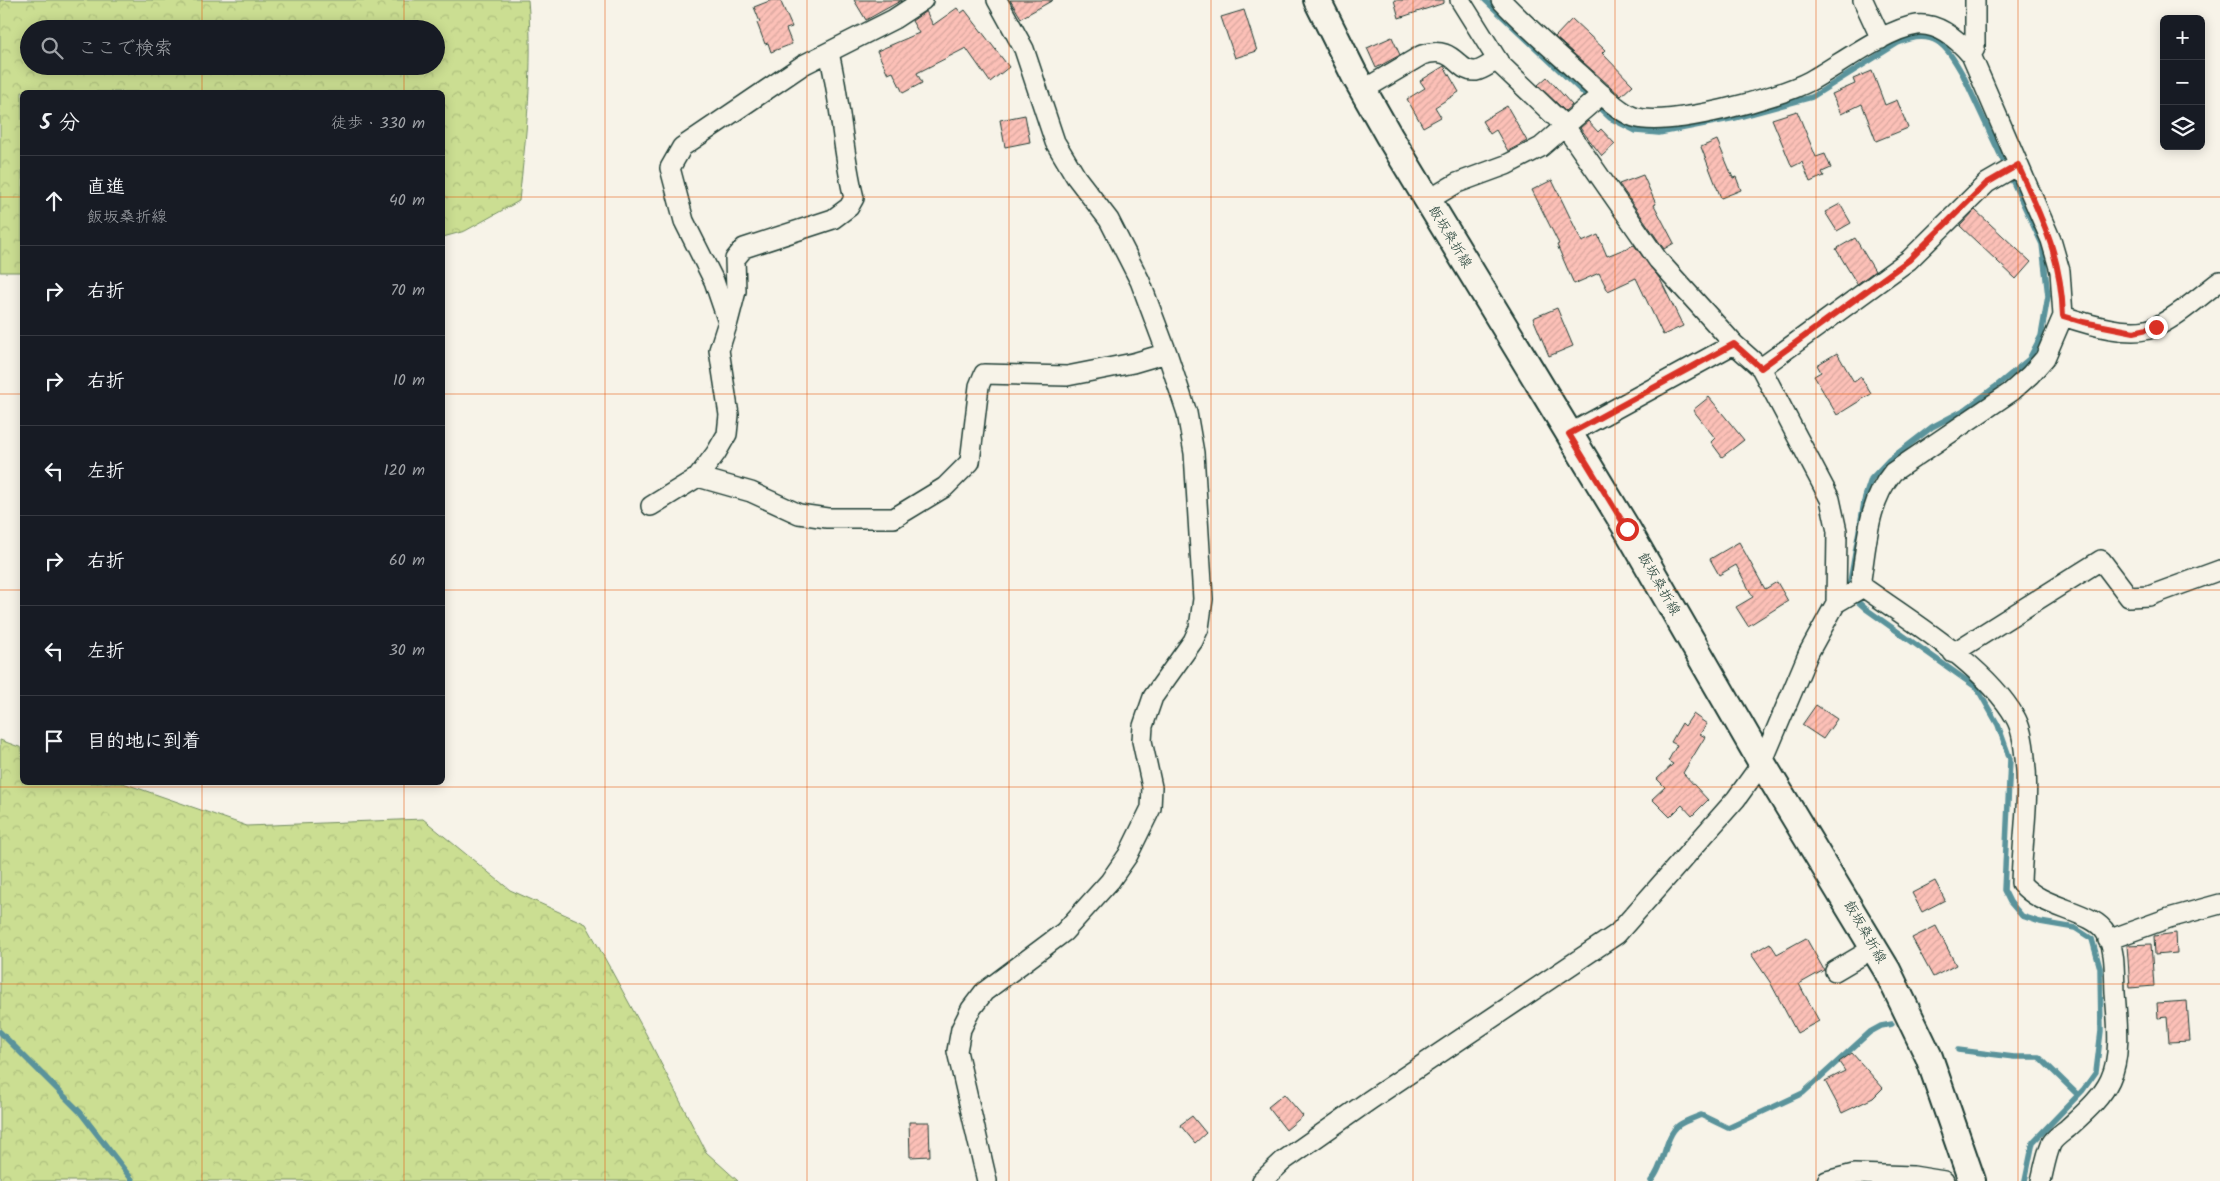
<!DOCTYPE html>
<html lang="ja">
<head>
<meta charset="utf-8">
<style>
  :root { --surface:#171b24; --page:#242831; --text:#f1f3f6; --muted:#9ea1a6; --line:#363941 }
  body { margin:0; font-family:Kalam,"Klee One",sans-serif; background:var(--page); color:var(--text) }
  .controls { position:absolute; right:15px; top:15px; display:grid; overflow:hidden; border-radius:8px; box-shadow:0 2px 12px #0003 }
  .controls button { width:45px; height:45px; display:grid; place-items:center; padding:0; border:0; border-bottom:1px solid var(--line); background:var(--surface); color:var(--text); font:25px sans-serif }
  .stop { position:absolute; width:15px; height:15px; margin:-11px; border:4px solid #d93025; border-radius:50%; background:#fff }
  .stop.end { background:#d93025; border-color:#fff; box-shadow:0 1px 5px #0008 }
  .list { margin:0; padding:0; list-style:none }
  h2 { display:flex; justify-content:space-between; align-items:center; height:65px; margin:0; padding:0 20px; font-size:21px }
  h2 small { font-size:16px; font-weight:400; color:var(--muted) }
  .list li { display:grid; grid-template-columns:32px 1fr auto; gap:15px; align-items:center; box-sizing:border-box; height:90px; padding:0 20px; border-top:1px solid var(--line) }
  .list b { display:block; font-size:19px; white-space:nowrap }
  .list p { margin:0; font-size:16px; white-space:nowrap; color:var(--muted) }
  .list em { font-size:16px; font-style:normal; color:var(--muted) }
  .icon { flex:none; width:28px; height:28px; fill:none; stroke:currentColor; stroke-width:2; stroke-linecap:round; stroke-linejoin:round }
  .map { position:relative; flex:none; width:2220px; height:1181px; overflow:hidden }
  .search { position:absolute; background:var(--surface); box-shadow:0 2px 12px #0003; left:20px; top:20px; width:425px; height:55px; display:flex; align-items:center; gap:12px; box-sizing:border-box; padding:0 18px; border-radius:28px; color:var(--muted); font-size:19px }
  .panel { position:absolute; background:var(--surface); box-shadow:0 2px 12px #0003; left:20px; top:90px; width:425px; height:695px; border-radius:8px }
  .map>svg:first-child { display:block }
  .forest { fill:url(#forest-crowns); stroke:#758e63; fill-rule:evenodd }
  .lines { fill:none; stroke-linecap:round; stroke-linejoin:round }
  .stream { stroke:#5a939b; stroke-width:5.5 }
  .building { fill:url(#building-hatch); stroke:#1f3d34 }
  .minor-casing { stroke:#1f3d34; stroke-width:22 }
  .secondary-casing { stroke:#1f3d34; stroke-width:30 }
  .minor { stroke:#f7f3e8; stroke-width:19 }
  .secondary { stroke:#f7f3e8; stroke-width:26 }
  .route { stroke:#d93025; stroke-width:6 }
  .grid { fill:none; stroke:#e8590c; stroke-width:1; stroke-opacity:0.55 }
  .labels { text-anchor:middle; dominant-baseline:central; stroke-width:4; stroke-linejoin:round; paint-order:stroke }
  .street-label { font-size:14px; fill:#1f3d34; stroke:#f7f3e8 }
</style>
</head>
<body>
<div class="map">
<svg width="2220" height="1181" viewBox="0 0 2220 1181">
  <defs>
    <pattern id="forest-crowns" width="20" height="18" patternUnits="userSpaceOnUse" patternTransform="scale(1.25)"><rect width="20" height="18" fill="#cbde92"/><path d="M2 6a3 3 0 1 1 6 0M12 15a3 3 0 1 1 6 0" fill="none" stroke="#aebf7e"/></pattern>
    <pattern id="building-hatch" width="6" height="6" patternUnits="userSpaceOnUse" patternTransform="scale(1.25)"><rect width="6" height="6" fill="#fcc0b7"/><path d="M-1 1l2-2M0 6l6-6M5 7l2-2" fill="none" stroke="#d8a69e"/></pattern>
  </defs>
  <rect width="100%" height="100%" fill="#f7f3e8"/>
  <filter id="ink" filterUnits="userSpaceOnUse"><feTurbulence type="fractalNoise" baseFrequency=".02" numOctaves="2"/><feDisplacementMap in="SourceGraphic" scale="10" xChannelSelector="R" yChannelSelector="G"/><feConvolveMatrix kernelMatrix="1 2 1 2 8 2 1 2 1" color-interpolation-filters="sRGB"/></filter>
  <g filter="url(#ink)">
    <!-- forest -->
    <path class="forest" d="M0,0H528C534,66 526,135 519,201L465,231L443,237L442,92H22V272H0ZM29,29H436V66H29Z
      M0,740L22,748V782L123,783L247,826L423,819L510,890L586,924L646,1034L706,1152L738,1181H0Z"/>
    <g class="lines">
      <!-- stream -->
      <path class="stream" d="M1485,0L1610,118L1636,131L1659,133L1735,118L1812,97L1898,43C1934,27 1946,45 1963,75L2042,244L2048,296L2041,336L2029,359L1995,387L1966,409L1932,427L1889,460L1871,479L1865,497L1848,593L1866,609L1977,688L1998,725L2010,759L2004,890L2010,902L2022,916L2040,922L2075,928L2092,939L2100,968L2101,1031L2096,1072L2083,1090L2033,1142L2025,1181
        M0,1032L80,1112L133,1181
        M1958,1050L2014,1057H2039L2078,1095
        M1651,1181C1665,1166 1664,1136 1679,1125C1685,1121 1694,1118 1701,1115L1728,1128L1803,1093L1870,1032L1881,1026L1892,1024"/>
    </g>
    <!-- building -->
    <path class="building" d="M772,0H780L792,27L786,29L792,44L771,52L768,43L765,44L757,23L760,22L754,7Z
      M854,0H902L866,20Z
      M1010,0H1053L1021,18Z
      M1394,0H1444V3L1399,18Z
      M957,8L961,13L965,10L1009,67L990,82L966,48L917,73L922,83L903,93L893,72L888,74L877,51L919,33L912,21L926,11L933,25Z
      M1244,10L1257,51L1235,58L1221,17Z
      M1572,19L1605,50L1602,53L1633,85L1621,96L1555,37Z
      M1392,37L1400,55L1376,68L1367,48Z
      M1444,66L1459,92L1435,107L1441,117L1423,127L1407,99L1425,88L1420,81Z
      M1872,71L1885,105L1897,100L1908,128L1876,141L1862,104L1841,114L1832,94L1855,84L1853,79Z
      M1547,77L1572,105L1565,111L1538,85Z
      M1507,106L1527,141L1508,151L1496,130L1490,134L1482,121Z
      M1797,111L1816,157L1825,154L1831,168L1822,172L1824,176L1810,182L1802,162L1792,167L1772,119Z
      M1025,115L1030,142L1005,147L1000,120Z
      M1588,121L1598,132L1601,129L1615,144L1602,156L1580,128Z
      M1717,140L1733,178L1736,177L1741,190L1721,198L1701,147Z
      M1643,175L1656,204L1654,205L1674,243L1664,249L1619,184Z
      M1552,180L1582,242L1598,235L1607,256L1634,245L1660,279L1683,326L1663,335L1636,278L1608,291L1599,273L1574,284L1557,245L1559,244L1532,190Z
      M1840,204L1851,223L1837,231L1825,212Z
      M1975,210L2031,262L2016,279L1960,226Z
      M1855,238L1875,271L1857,284L1836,249Z
      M1557,308L1573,346L1549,356L1533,318Z
      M1837,353L1854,382L1861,377L1871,394L1837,415L1814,376L1821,372L1817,365Z
      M1709,397L1744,440L1722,457L1711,442L1715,438L1693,410Z
      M1739,542L1765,589L1777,582L1788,601L1748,626L1736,607L1753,597L1736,565L1719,575L1710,559Z
      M1816,705L1837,719L1823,739L1802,725Z
      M1693,714L1707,724L1700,734L1705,737L1683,773L1708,800L1692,816L1682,805L1670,817L1652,799L1665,787L1657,779L1673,764L1668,761L1677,745L1671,742L1682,723L1685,726Z
      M1935,881L1945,900L1922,912L1912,893Z
      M1936,926L1956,965L1933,977L1912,938Z
      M2176,933L2177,953L2155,955L2154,936Z
      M1806,938L1824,970L1799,984L1819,1021L1797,1033L1770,982L1751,954L1770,943L1777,954Z
      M2151,944L2154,986L2130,988L2127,945Z
      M2187,1001L2190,1041L2169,1042L2167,1017L2158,1018L2157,1003Z
      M1852,1053L1883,1088L1873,1098L1842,1113L1825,1081L1845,1071L1839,1062Z
      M1284,1094L1303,1116L1286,1130L1268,1107Z
      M1192,1116L1206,1133L1195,1143L1180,1125Z
      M909,1122H929L930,1156L910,1157Z"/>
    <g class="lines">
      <defs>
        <path id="minor" d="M1460,0L1500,64L1564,125L1658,260L1734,344L1761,368L1830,499L1837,531L1836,603
          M1501,0C1526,27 1554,50 1581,75C1594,87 1618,112 1634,117C1668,128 1778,98 1810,81C1839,65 1886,29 1917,25C1939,23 1958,40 1971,55L2051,240L2060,271L2063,316L2045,358L2030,375L2011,392L1893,472C1868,502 1867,542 1861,579L1863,587C1911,621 1986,666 2015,717C2021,727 2024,746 2025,758C2030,800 2022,842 2021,883C2041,909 2093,910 2106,933C2116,950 2114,973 2115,993C2117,1019 2122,1055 2110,1080C2101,1099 2083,1114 2068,1128C2062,1133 2054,1138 2051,1144C2046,1156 2044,1169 2041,1181
          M1863,0L1881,39
          M1971,55L1975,48V0
          M1363,90L1422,55C1456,44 1456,73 1476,71C1483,70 1491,63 1498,60
          M1428,200L1457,183L1506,165L1541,147L1602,94
          M2063,316C2087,324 2134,339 2157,326C2180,315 2200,296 2220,281
          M728,322L736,291L735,259L744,248L833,219L849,207L854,198C842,150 841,101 829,53
          M1761,368L1909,260L1987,183L2018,165
          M1569,434L1734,344
          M698,477L716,453L727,434L729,415L719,350L728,322L714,281L684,221L670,168L682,147L803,65L894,19L923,0
          M651,506L698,477L751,492L799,514L827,518H894L945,487L970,462L979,386L984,374L1067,376L1133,363L1167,353
          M1953,653L2101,560L2129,597L2149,596L2220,570
          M2108,940L2169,918L2220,904
          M1835,971L1874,948
          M987,1181L957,1051L961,1029L971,1009L984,992L1064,932L1110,881L1128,855L1151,808L1152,787L1142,741L1143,726L1153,697L1193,641L1199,628L1203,599L1194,453L1187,413L1167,353L1140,281L1109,220L1076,177L1055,142L1024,49L997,0
          M1262,1181L1283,1161L1370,1100L1617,934L1736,799L1762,763L1809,652L1836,603L1863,587
          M1827,1181L1854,1174L1913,1176L1944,1181"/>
        <path id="secondary" d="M1317,0L1355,76L1389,136L1627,529L1762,763L1887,970L1929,1057L1972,1181"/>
      </defs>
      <!-- minor casing -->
      <use href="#minor" class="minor-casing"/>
      <!-- secondary casing -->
      <use href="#secondary" class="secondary-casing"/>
      <!-- minor -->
      <use href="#minor" class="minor"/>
      <!-- secondary -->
      <use href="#secondary" class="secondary"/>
    </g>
  </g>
  <g class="lines" filter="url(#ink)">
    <!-- route -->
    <path class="route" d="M1627,529L1569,434L1734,344L1761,368L1909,260L1987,183L2018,165C2042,220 2061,254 2063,316L2083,322L2134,332L2156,327"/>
  </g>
  <!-- grid -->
  <path class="grid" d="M202,0V29M404,0V29M605,0V1181M807,0V1181M1009,0V1181M1211,0V1181M1413,0V1181M1615,0V1181M1816,0V1181M2018,0V1181M202,66V92M404,66V92M0,197H22M442,197H2220M0,394H22M442,394H2220M0,590H22M442,590H2220M202,782V1181M404,782V1181M0,787H2220M0,984H2220"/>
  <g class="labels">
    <!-- street labels -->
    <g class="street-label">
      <text transform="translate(1450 237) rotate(59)">飯坂桑折線</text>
      <text transform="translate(1659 584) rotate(60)">飯坂桑折線</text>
      <text transform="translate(1865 932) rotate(60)">飯坂桑折線</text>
    </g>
  </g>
</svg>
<div class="controls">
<button>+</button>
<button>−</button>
<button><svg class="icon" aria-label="layers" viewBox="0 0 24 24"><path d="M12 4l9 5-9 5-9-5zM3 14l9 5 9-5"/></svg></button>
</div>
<div class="stop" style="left:1627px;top:529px"></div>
<div class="stop end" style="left:2156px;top:327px"></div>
<div class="search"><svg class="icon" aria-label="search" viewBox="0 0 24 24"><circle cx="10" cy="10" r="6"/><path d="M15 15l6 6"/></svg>ここで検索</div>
<section class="panel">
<h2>5 分<small>徒歩 · 330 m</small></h2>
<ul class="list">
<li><svg class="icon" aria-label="ahead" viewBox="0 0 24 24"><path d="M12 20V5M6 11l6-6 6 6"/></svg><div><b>直進</b><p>飯坂桑折線</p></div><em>40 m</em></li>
<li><svg class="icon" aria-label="right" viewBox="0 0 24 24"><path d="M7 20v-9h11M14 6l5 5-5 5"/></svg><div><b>右折</b></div><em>70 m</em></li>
<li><svg class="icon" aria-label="right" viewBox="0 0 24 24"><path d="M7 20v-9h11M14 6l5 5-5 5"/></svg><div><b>右折</b></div><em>10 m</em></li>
<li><svg class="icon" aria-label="left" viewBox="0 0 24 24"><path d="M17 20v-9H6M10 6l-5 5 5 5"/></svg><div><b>左折</b></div><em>120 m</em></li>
<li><svg class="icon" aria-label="right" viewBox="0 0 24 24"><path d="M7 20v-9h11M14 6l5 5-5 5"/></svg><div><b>右折</b></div><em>60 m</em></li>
<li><svg class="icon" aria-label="left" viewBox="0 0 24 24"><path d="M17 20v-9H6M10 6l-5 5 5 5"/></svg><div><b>左折</b></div><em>30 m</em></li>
<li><svg class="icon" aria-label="arrive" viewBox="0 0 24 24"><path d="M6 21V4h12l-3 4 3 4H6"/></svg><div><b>目的地に到着</b></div></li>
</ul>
</section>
</div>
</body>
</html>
